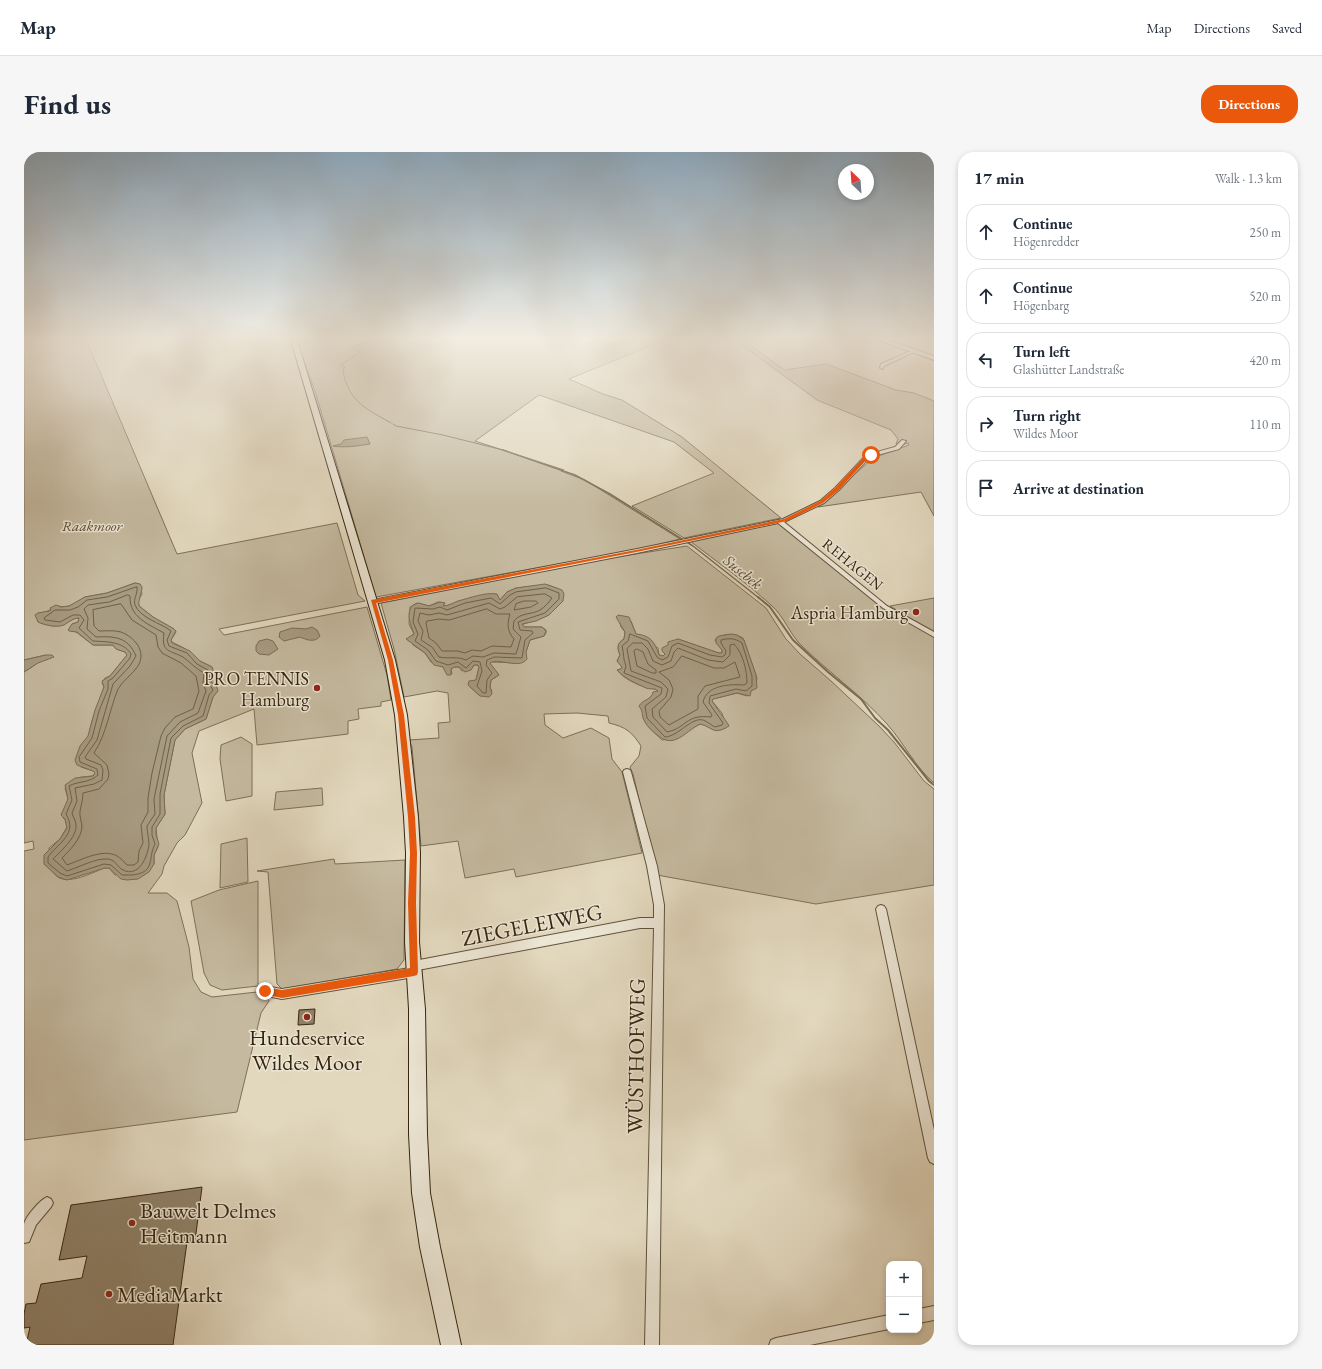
<!DOCTYPE html>
<html lang="en">
<head>
<meta charset="utf-8">
<style>
  :root { --surface:#fff; --page:#f6f6f7; --text:#1f2937; --muted:#747a83; --line:#e0e1e3; --accent:#ea580c }
  body { margin:0; font-family:"EB Garamond",serif; background:var(--page); color:var(--text) }
  .controls { position:absolute; right:12px; bottom:12px; display:grid; overflow:hidden; border-radius:8px; box-shadow:0 2px 6px #0003 }
  .controls button { width:36px; height:36px; display:grid; place-items:center; padding:0; border:0; border-bottom:1px solid var(--line); background:var(--surface); color:var(--text); font:20px sans-serif }
  .compass { position:absolute; left:814px; top:12px; width:36px; height:36px; border-radius:50%; background:var(--surface); box-shadow:0 2px 6px #0003; rotate:335deg }
  .stop { position:absolute; width:12px; height:12px; margin:-9px; border:3px solid #ea580c; border-radius:50%; background:#fff }
  .stop.end { background:#ea580c; border-color:#fff; box-shadow:0 1px 4px #0008 }
  .list { margin:0; padding:0; list-style:none }
  h2 { display:flex; justify-content:space-between; align-items:center; height:52px; margin:0; padding:0 16px; font-size:17px }
  h2 small { font-size:13px; font-weight:400; color:var(--muted) }
  .list li { display:grid; grid-template-columns:26px 1fr auto; gap:12px; align-items:center; box-sizing:border-box; height:56px; margin:0 8px 8px; padding:0 8px; border:1px solid var(--line); border-radius:16px }
  .list b { display:block; font-size:15px; white-space:nowrap }
  .list p { margin:0; font-size:13px; white-space:nowrap; color:var(--muted) }
  .list em { font-size:13px; font-style:normal; color:var(--muted) }
  .icon { flex:none; width:22px; height:22px; fill:none; stroke:currentColor; stroke-width:2; stroke-linecap:round; stroke-linejoin:round }
  .map { position:relative; flex:none; width:910px; height:1193px; overflow:hidden; border-radius:16px }
  header { display:flex; align-items:center; gap:24px; box-sizing:border-box; height:56px; padding:0 20px; background:var(--surface); border-bottom:1px solid var(--line) }
  header strong { font-size:19px }
  nav { display:flex; gap:22px; margin-inline-start:auto; font-size:14px }
  .intro { display:flex; align-items:center; justify-content:space-between; box-sizing:border-box; height:96px; padding:0 24px }
  h1 { margin:0; font-size:28px }
  .button { padding:10px 18px; border-radius:16px; background:var(--accent); color:#fff; font-size:14px; font-weight:700 }
  main { display:flex; gap:24px; padding:0 24px }
  aside { flex:1; background:var(--surface); border-radius:16px; box-shadow:0 2px 6px #0003 }
  .map>svg:first-child { display:block }
  .green { fill:#c5baa0; stroke:#7d7058; fill-rule:evenodd }
  .water { fill:#a79b82; stroke:#796c54 }
  .lines { fill:none; stroke-linecap:round; stroke-linejoin:round }
  .shore { stroke:#6e6048; stroke-width:1 }
  .stream-far2 { stroke:#796c54; stroke-width:1 }
  .stream-far1 { stroke:#796c54; stroke-width:1.5 }
  .stream { stroke:#796c54; stroke-width:2 }
  .building { fill:#8f826a; stroke:#35250f }
  .street-casing { stroke:#60523b; stroke-width:2 }
  .secondary-casing { stroke:#35250f; stroke-width:2 }
  .street { fill:#ece6d5; fill-rule:evenodd }
  .secondary { fill:#ece6d5; fill-rule:evenodd }
  .route { fill:#ea580c }
  .poi-dot { fill:#8f2418; stroke:#ece6d5; stroke-width:1.5 }
  .labels { text-anchor:middle; dominant-baseline:central; stroke-width:3; stroke-linejoin:round; paint-order:stroke }
  .far-park-label { font-size:15px; font-style:italic; fill:#594a33; stroke:#ece6d5 }
  .far-street-label { font-size:15px; fill:#35250f; stroke:#ece6d5 }
  .far-water-label { font-size:16px; font-style:italic; fill:#574832; stroke:#ece6d5 }
  .poi-label { font-size:18px; fill:#35250f; stroke:#ece6d5; text-anchor:end }
  .near-street-label { font-size:22px; fill:#35250f; stroke:#ece6d5 }
  .near-poi-label { font-size:22px; fill:#35250f; stroke:#ece6d5; text-anchor:start }
</style>
</head>
<body>
<header>
<strong>Map</strong>
<nav><a>Map</a><a>Directions</a><a>Saved</a></nav>
</header>
<div class="intro"><h1>Find us</h1><a class="button">Directions</a></div>
<main>
<div class="map">
<svg width="910" height="1193" viewBox="0 0 910 1193">
  <rect width="100%" height="100%" fill="#e2d8be"/>
  <filter id="stains"><feTurbulence type="fractalNoise" baseFrequency=".005" numOctaves="4"/><feColorMatrix values="0 0 0 0 .2 0 0 0 0 .09 0 0 0 0 .02 0 0 0 .5 -.17"/></filter>
  <radialGradient id="worn" r=".72"><stop offset=".6" stop-color="#630" stop-opacity="0"/><stop offset="1" stop-color="#630" stop-opacity=".3"/></radialGradient>
  <!-- green -->
  <path class="green" d="M0,185H61L153,402L313,371L334,443L341,449L195,477L200,483L343,455L363,523L367,548L357,550V554L334,557L335,567L324,569V582L233,593L230,557L175,579L168,601L178,651L161,683L153,691L140,714L138,722L124,741H143L153,749L165,795L169,827L177,840L188,845L242,839L245,849L237,861L213,960L0,988V699L10,697L9,689L0,691V520L8,515L22,503L0,508ZM111,431L116,432L118,442L114,449L115,454L129,465L150,477L152,480L147,488L148,490L160,496L176,509L188,515L189,526L187,530L192,533L193,539L189,545L182,567L161,577L151,588L140,643L141,662L132,676L134,695L130,703V712L91,723L85,716H80C68,721 39,736 30,721C27,715 27,704 25,696L36,687L43,675L41,667L39,666L44,647L41,636C48,625 56,625 69,624L71,621L69,619L57,615L68,569L80,535L78,531L81,526L86,524L103,503L101,500L92,497L89,493H69L52,480L45,478L48,472L54,470L55,466C49,466 45,470 40,472C32,476 22,473 14,470L12,463L14,461L22,460L33,454L41,455L48,453L61,445L83,441Z
    M271,185H648L545,227L579,242L598,248L658,285L757,366L660,386L608,354L690,321L650,290L515,243L451,289L540,318L537,319L561,328L656,387L611,398L352,445L291,239Z
    M707,185H716L760,218L802,212L872,238L890,241L910,249V364L897,340L794,355L849,306L885,293L884,291L875,294L872,292L874,287L867,278L793,248Z
    M755,371L858,455L910,485V631C891,615 880,591 863,572C838,544 807,522 780,496C766,484 761,465 747,453C722,430 693,410 666,389Z
    M663,394L742,456L762,487L776,502L807,529L855,574L870,590L900,629L910,637V733L792,752L633,723L609,622L606,615L615,604L617,594C608,580 602,575 585,571L584,564L553,561L520,562L521,573L539,586L567,576L585,586L588,607L598,620L618,701L492,725L490,717L441,726L434,689L397,694L388,595L385,588L415,586L414,571L426,570L424,541L413,539L380,545L370,497L357,451L586,406ZM524,433L535,437V453L523,464L497,473L500,475H518L522,478V481L520,484L506,488L502,500L495,511L467,510L466,512L475,523L467,528L466,535L468,540L456,544L444,533L452,528L455,515L454,513H450L448,516L438,519L435,515H430L427,517L428,522L419,515L407,510L401,501L389,493L387,484L390,482L385,472L386,455L393,451L405,454L414,450L421,451L418,453L422,454L447,446L476,448L483,440L492,436ZM595,468L607,469L612,482L634,496L635,503L639,504L641,502L643,494L654,487L694,501H698V498L691,488C698,481 710,481 719,486L733,526L732,533L723,544L713,541L689,547L688,549L698,561L702,576C687,582 688,574 676,572L665,578L654,586L638,588C632,582 623,575 620,567C617,562 621,560 616,555C622,550 629,541 634,539C630,536 627,537 623,536C612,532 600,527 593,518L597,517L598,515L593,509L596,503C593,496 593,491 600,487L601,480L597,475Z
    M910,446V481L866,454Z
    M217,585L228,592V644L202,649L196,607L197,593Z
    M298,636L299,653L250,658L252,640Z
    M223,686L224,730L196,736L197,692Z
    M310,707L311,712L381,708L380,808L373,817L258,837L253,832L244,720L233,719Z
    M234,729V834L198,838L186,833L180,821L167,749L195,738Z"/>
  <!-- water -->
  <path class="water" d="M343,285L346,292C333,294 321,296 309,294L317,292L320,288Z
    M111,431L116,432L118,435C118,441 114,448 115,454L129,465L150,477L152,479L147,488L148,491L166,499L176,509L188,515L191,523L187,530L192,533L194,539L189,545L182,567L161,577L151,588L140,643L141,662L132,676V683L135,692L130,703V712L125,720L114,727L103,728L97,727L85,716H81L43,728L34,725L20,712V703L36,687L43,676L41,667L37,663L44,647L41,633L51,626L69,624L71,621L69,619L53,613L51,608L56,594L64,584L71,558L80,535L78,529L86,524L103,503L101,500L92,497L89,493H69L53,480L45,479L44,478L48,472L54,470L55,466C49,466 45,470 40,473C32,476 21,473 14,470L11,463L14,461L25,459L27,458L26,456L32,453L37,455L45,454L61,445L83,441Z
    M521,432L538,438L540,442L539,449L525,463L512,469L498,472L500,475H518L522,479L520,484L506,488L502,500L503,507C495,518 475,505 466,511L475,523L467,528L466,535L468,542L465,545L456,544L444,533L445,529L452,528L455,515L454,513H450L447,518L441,520L435,515H430L427,517V523H423L419,515L410,513L401,501L382,487L390,482C387,473 381,462 389,453L395,451L405,454L416,450L421,451L419,454C424,454 429,451 434,449C446,446 461,440 473,442L476,448L483,440L492,436Z
    M594,463L605,465L612,482C626,483 631,490 635,503L639,504L641,502L638,499V496L644,493V490L654,487L695,501H698V498L692,491V486L695,484L707,482L713,483L720,488L732,523L733,536L727,539L726,544L713,541L689,547L688,549L704,572L705,574C689,584 689,575 676,572C659,581 650,598 632,582C627,578 622,573 620,568C617,562 620,561 615,554C619,547 628,548 629,540L634,539C630,535 627,538 622,536C612,531 601,527 593,518L597,517L598,515L593,509L596,503C593,496 593,491 600,487L601,480L592,465Z
    M288,475L293,478L296,484C291,491 283,488 276,485L260,489L255,485L256,480L268,476L282,477Z
    M243,487L249,489L254,497L245,503L235,502L232,499V494L235,489Z
    M22,503H28L30,505L14,511L0,520V508Z"/>
  <g class="lines">
    <!-- shore -->
    <path class="shore" d="M113,435C114,442 109,447 111,453C116,466 137,471 147,479L143,488L145,494L163,501L173,512L184,518L186,523L184,530L189,538L185,543L179,564L159,574L147,586L136,642V662L128,675V683L131,692C127,700 128,703 126,711C123,724 108,723 98,723L87,713L80,712L43,724L36,721L24,711V705C35,690 54,682 42,662L48,648L45,634C54,629 66,631 74,623L73,617L56,610L55,605L68,586L75,559L84,537V529L89,526L106,506L107,502C99,489 83,490 69,489L55,476L60,468L56,463H49L36,470L21,468L20,466L31,458H46L54,455L63,448L83,445Z
      M522,436L535,441V447L521,461L494,470L496,478L508,479L509,481L501,488L498,506L470,505L463,508L462,513L468,521L463,528L462,541H459L453,534L458,519L456,510L449,509L442,516L434,510L424,513L412,509L404,498L391,489L394,482L389,470L391,456L409,457L416,455L423,458L441,451L467,446L476,452L486,443L492,440Z
      M521,442L528,446C525,450 521,455 516,458C508,463 497,460 490,469L489,477L497,485L492,502L470,501L459,505L449,504L442,508C433,504 425,507 415,505L408,495L397,488L399,479L394,469L396,461L405,463L415,461L423,463L465,451L476,457L481,455L493,445Z
      M104,443L106,444C105,465 124,472 140,481C137,501 146,498 159,505C166,510 172,517 180,521L179,531L182,539L174,561L156,570L143,584L130,647L131,662L123,674C123,680 125,687 125,692C124,704 115,726 99,718C93,715 92,708 84,707C71,706 56,715 43,719L29,707C37,699 53,685 52,673C52,669 49,665 48,661L53,649L51,636L70,632L78,628L79,618L77,613L62,607L61,605L73,588L89,532L106,514L112,504C104,485 91,484 72,485L63,477L64,466L60,457L64,453L85,450Z
      M500,449H512L514,451L507,455L490,458L492,452Z
      M97,452L108,468L132,483L134,495L138,501L157,511L172,524L175,539L169,557L151,565L141,576L137,584L128,621L124,646V660L117,673L119,691L115,699L114,710L110,713H103C100,710 97,706 93,704C79,696 57,708 43,713L38,706C46,698 57,687 58,675C58,670 55,664 56,659C57,653 59,648 59,641L75,637L84,627L85,622L83,613L70,601C83,581 85,559 94,537C99,528 109,522 114,514C123,499 110,485 97,480C90,478 82,479 75,479L70,474L69,458Z
      M463,457L472,462H486C483,472 483,479 490,487L487,495L468,494L457,499L448,498L441,501L434,499H418L412,491L405,486L402,471L403,469L415,467L425,468Z
      M606,482L624,489L633,505L638,508L644,505L648,494L654,491L686,503L698,505L701,503L702,499L697,491V488C705,486 711,486 718,491L728,524V534L722,539L712,537L686,544L685,551L699,571L698,573L691,575C687,573 684,570 679,568C667,565 655,584 641,585L623,566L621,554L637,542L638,536L600,521L602,514C599,508 600,501 598,494L604,489Z
      M609,491H618L624,497L629,509L638,513L647,509L650,500L654,496L684,508L699,510L706,503V493L710,492C719,501 723,519 723,531L720,533C705,532 683,533 679,550L688,563L687,565C661,562 663,576 643,580L629,565L628,557L642,545L644,537L637,530L607,519L603,497Z
      M613,497L619,500L624,512L632,518V521H628L613,514L610,499Z
      M658,504L690,516H700L711,510L716,525L681,534L674,544V557L645,573L636,565L635,559L647,545L649,537L645,528L635,520L649,515Z"/>
    <!-- stream-far2 -->
    <path class="stream-far2" d="M415,185L421,190L441,185
      M321,229L319,218L321,215L316,213L337,200L328,195L359,185
      M322,230C329,252 348,260 367,271
      M369,272L372,274L419,283L483,299"/>
    <!-- stream-far1 -->
    <path class="stream-far1" d="M479,298L551,323L586,342L669,394L735,446"/>
    <!-- stream -->
    <path class="stream" d="M734,445L746,455L769,488L804,520L837,547L851,566L864,578L905,629L910,633"/>
  </g>
  <!-- building -->
  <path class="building" d="M291,857L290,872L274,873L275,858Z
    M178,1035L171,1089L163,1090L149,1193H2L6,1175L0,1176V1162L2,1152L12,1151L17,1132L58,1126L63,1104L35,1108L47,1053Z"/>
  <g class="lines">
    <defs>
      <path id="street" d="M780,185H786L778,188L776,187Z
        M889,198L892,199L860,214L859,217L856,216L857,212Z
        M878,288L882,289L875,297L846,305L815,338L800,351L760,370L863,454L910,480V485L859,456L754,371L613,401L349,452L346,450L349,448L613,397L759,367L796,349L811,336L842,303L871,295Z
        M603,617L606,618L607,620L633,714L640,753L635,1193H621L630,776H616L394,818V824L390,825L258,847L237,843L236,839L237,835L241,834L258,837L386,816V810L390,809L616,766H630V753L623,714L599,620L600,618Z
        M857,753L860,754L862,757L910,978V1012L906,1010L904,1006L852,757L854,754Z
        M23,1045L27,1047L29,1051L27,1055L12,1073L5,1090L0,1091C0,1085 0,1078 0,1072C2,1064 16,1048 23,1045Z
        M910,1154V1168L895,1171V1157Z
        M865,1163V1177L786,1193H745L747,1188L752,1186Z"/>
      <path id="secondary" d="M266,185H272L371,508L383,563L394,665L396,701L395,790L401,857L403,982L406,1041L416,1095L437,1193H417L396,1095L388,1041L385,982V857L381,790L382,701L380,665L371,563L361,508Z
        M846,185H854L910,204V208Z"/>
    </defs>
    <!-- street casing -->
    <use href="#street" class="street-casing"/>
    <!-- secondary casing -->
    <use href="#secondary" class="secondary-casing"/>
    <!-- street -->
    <use href="#street" class="street"/>
    <!-- secondary -->
    <use href="#secondary" class="secondary"/>
  </g>
  <!-- sky -->
  <linearGradient id="sky" x2="0" y2="1"><stop stop-color="#8eaabf"/><stop offset="0.53" stop-color="#f2ede2"/><stop offset="1" stop-color="#f2ede2" stop-opacity="0"/></linearGradient>
  <rect width="910" height="352" fill="url(#sky)"/>
  <!-- route -->
  <path class="route" d="M847,302L848,304L844,306L815,338L799,351L763,369L612,400L352,451L369,508L380,563L391,665L393,701L392,751L394,820L393,823L390,824L258,846L238,842L236,839L238,836L241,835L258,838L386,816L384,751L386,701L384,665L374,563L364,508L347,448L612,398L760,367L796,349L811,336L841,304Z"/>
  <!-- markers -->
  <g class="poi-dot">
    <circle cx="892" cy="460" r="4"/>
    <circle cx="293" cy="536" r="4"/>
    <circle cx="283" cy="865" r="4"/>
    <circle cx="108" cy="1071" r="4"/>
    <circle cx="85" cy="1142" r="4"/>
  </g>
  <g class="labels">
    <!-- far-park labels -->
    <g class="far-park-label">
      <text x="68" y="373">Raakmoor</text>
    </g>
    <!-- far-street labels -->
    <g class="far-street-label">
      <text transform="translate(829 412) rotate(39)">REHAGEN</text>
    </g>
    <!-- far-water labels -->
    <g class="far-water-label">
      <text transform="translate(719 420) rotate(39)">Susebek</text>
    </g>
    <!-- poi labels -->
    <g class="poi-label">
      <text x="884" y="460">Aspria Hamburg</text>
      <text x="285" y="526">PRO TENNIS<tspan x="285" dy="21">Hamburg</tspan></text>
    </g>
    <!-- near-street labels -->
    <g class="near-street-label">
      <text transform="translate(508 773) rotate(-11)">ZIEGELEIWEG</text>
      <text transform="translate(612 904) rotate(-89)">WÜSTHOFWEG</text>
    </g>
    <!-- near-poi labels -->
    <g class="near-poi-label">
      <text x="283" y="885" text-anchor="middle">Hundeservice<tspan x="283" dy="25">Wildes Moor</tspan></text>
      <text x="116" y="1058">Bauwelt Delmes<tspan x="116" dy="25">Heitmann</tspan></text>
      <text x="93" y="1142">MediaMarkt</text>
    </g>
  </g>
  <rect width="100%" height="100%" filter="url(#stains)"/>
  <rect width="100%" height="100%" fill="url(#worn)"/>
</svg>
<div class="controls">
<button>+</button>
<button>−</button>
</div>
<svg class="compass" viewBox="-18 -18 36 36"><path d="M0-13l5 13h-10z" fill="#e53935"/><path d="M0 13l5-13h-10z" fill="#747a83"/></svg>
<div class="stop" style="left:847px;top:303px"></div>
<div class="stop end" style="left:241px;top:839px"></div>
</div>
<aside>
<h2>17 min<small>Walk · 1.3 km</small></h2>
<ul class="list">
<li><svg class="icon" aria-label="ahead" viewBox="0 0 24 24"><path d="M12 20V5M6 11l6-6 6 6"/></svg><div><b>Continue</b><p>Högenredder</p></div><em>250 m</em></li>
<li><svg class="icon" aria-label="ahead" viewBox="0 0 24 24"><path d="M12 20V5M6 11l6-6 6 6"/></svg><div><b>Continue</b><p>Högenbarg</p></div><em>520 m</em></li>
<li><svg class="icon" aria-label="left" viewBox="0 0 24 24"><path d="M17 20v-9H6M10 6l-5 5 5 5"/></svg><div><b>Turn left</b><p>Glashütter Landstraße</p></div><em>420 m</em></li>
<li><svg class="icon" aria-label="right" viewBox="0 0 24 24"><path d="M7 20v-9h11M14 6l5 5-5 5"/></svg><div><b>Turn right</b><p>Wildes Moor</p></div><em>110 m</em></li>
<li><svg class="icon" aria-label="arrive" viewBox="0 0 24 24"><path d="M6 21V4h12l-3 4 3 4H6"/></svg><div><b>Arrive at destination</b></div></li>
</ul>
</aside>
</main>
</body>
</html>
